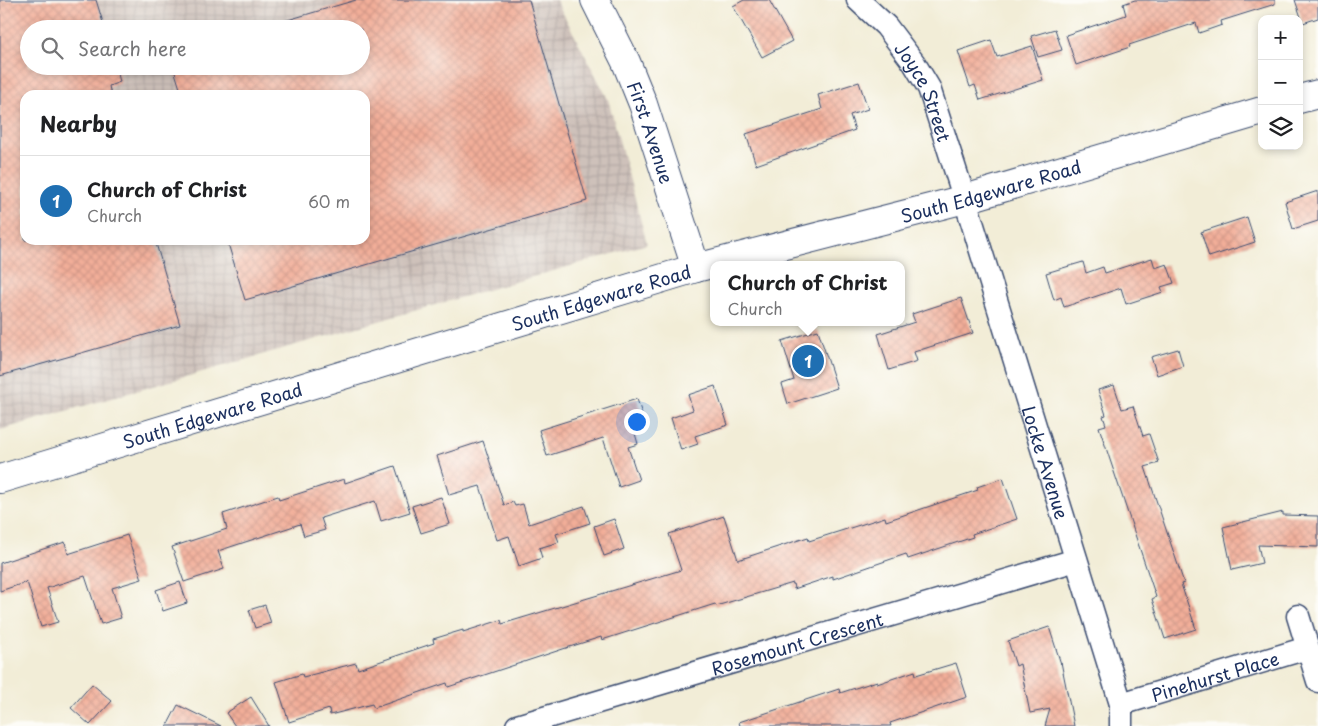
<!DOCTYPE html>
<html lang="en">
<head>
<meta charset="utf-8">
<style>
  :root { --surface:#fff; --page:#f6f6f6; --text:#202124; --muted:#757577; --line:#e0e0e0; --accent:#1f6fb2 }
  body { margin:0; font-family:"Playpen Sans",sans-serif; background:var(--page); color:var(--text) }
  .controls { position:absolute; right:15px; top:15px; display:grid; overflow:hidden; border-radius:10px; box-shadow:0 2px 8px #0003 }
  .controls button { width:45px; height:45px; display:grid; place-items:center; padding:0; border:0; border-bottom:1px solid var(--line); background:var(--surface); color:var(--text); font:25px sans-serif }
  .you { position:absolute; left:636px; top:421px; width:18px; height:18px; margin:-12px; border:4px solid #fff; border-radius:50%; background:#1a73e8; box-shadow:0 0 0 8px #1a73e833 }
  .badge { display:grid; place-items:center; width:32px; height:32px; border-radius:50%; background:var(--accent); color:#fff; font-size:16px; font-weight:700 }
  .pin { position:absolute; translate:-50% -50%; border:2px solid #fff; box-shadow:0 1px 5px #0006 }
  .popup { position:absolute; left:710px; top:261px; width:195px; height:65px; box-sizing:border-box; display:grid; place-content:center; border-radius:10px; background:var(--surface); filter:drop-shadow(0 1px 4px #0005); font-size:16px; white-space:nowrap; color:var(--muted) }
  .popup b { font-size:19px; color:var(--text) }
  .popup::after { content:''; position:absolute; left:50%; top:100%; margin-left:-10px; border:10px solid transparent; border-top-color:var(--surface) }
  .list { margin:0; padding:0; list-style:none }
  h2 { display:flex; justify-content:space-between; align-items:center; height:65px; margin:0; padding:0 20px; font-size:21px }
  h2 small { font-size:16px; font-weight:400; color:var(--muted) }
  .list li { display:grid; grid-template-columns:32px 1fr auto; gap:15px; align-items:center; box-sizing:border-box; height:90px; padding:0 20px; border-top:1px solid var(--line) }
  .list b { display:block; font-size:19px; white-space:nowrap }
  .list p { margin:0; font-size:16px; white-space:nowrap; color:var(--muted) }
  .list em { font-size:16px; font-style:normal; color:var(--muted) }
  .icon { flex:none; width:28px; height:28px; fill:none; stroke:currentColor; stroke-width:2; stroke-linecap:round; stroke-linejoin:round }
  .map { position:relative; flex:none; width:1318px; height:726px; overflow:hidden }
  .search { position:absolute; background:var(--surface); box-shadow:0 2px 8px #0003; left:20px; top:20px; width:350px; height:55px; display:flex; align-items:center; gap:12px; box-sizing:border-box; padding:0 18px; border-radius:28px; color:var(--muted); font-size:19px }
  .panel { position:absolute; background:var(--surface); box-shadow:0 2px 8px #0003; left:20px; top:90px; width:350px; height:155px; border-radius:15px }
  .map>svg:first-child { display:block }
  .industrial { fill:url(#industrial-grid); fill-rule:evenodd }
  .building { fill:url(#building-cross-hatch) }
  .lines { fill:none; stroke-linecap:round; stroke-linejoin:round }
  .minor-casing { stroke:#3b4c70; stroke-width:25 }
  .major-casing { stroke:#3b4c70; stroke-width:30 }
  .minor { stroke:#fff; stroke-width:22 }
  .major { stroke:#fff; stroke-width:28 }
  .labels { text-anchor:middle; dominant-baseline:central; stroke-width:5; stroke-linejoin:round; paint-order:stroke }
  .street-label { font-size:18px; fill:#1b2f5e; stroke:#fdfcf7 }
</style>
</head>
<body>
<div class="map">
<svg width="1318" height="726" viewBox="0 0 1318 726">
  <defs>
    <pattern id="industrial-grid" width="8" height="8" patternUnits="userSpaceOnUse" patternTransform="scale(1.25)"><rect width="8" height="8" fill="#cec1ba"/><path d="M0 4h8M4 0v8" fill="none" stroke="#b0a6a2"/></pattern>
    <pattern id="building-cross-hatch" width="8" height="8" patternUnits="userSpaceOnUse" patternTransform="scale(1.25)"><rect width="8" height="8" fill="#f2ae99"/><path d="M0 0l8 8M0 8l8-8" fill="none" stroke="#cf9686"/></pattern>
  </defs>
  <rect width="100%" height="100%" fill="#fdfcf7"/>
  <filter id="ink" filterUnits="userSpaceOnUse"><feTurbulence type="fractalNoise" baseFrequency=".02" numOctaves="2"/><feDisplacementMap in="SourceGraphic" scale="10" xChannelSelector="R" yChannelSelector="G"/><feConvolveMatrix kernelMatrix="1 2 1 2 8 2 1 2 1" color-interpolation-filters="sRGB"/></filter>
  <filter id="wash" filterUnits="userSpaceOnUse"><feTurbulence type="fractalNoise" baseFrequency=".0096" numOctaves="4" result="noise"/><feDisplacementMap in="SourceGraphic" scale="20" xChannelSelector="R" yChannelSelector="G"/><feGaussianBlur stdDeviation="1.12" result="paint"/><feColorMatrix in="noise" values="0 0 0 0 0 0 0 0 0 0 0 0 0 0 0 0 0 1.4 0 .05"/><feComposite in="paint" operator="in"/></filter>
  <g filter="url(#wash)">
    <rect width="100%" height="100%" fill="#f2edd7"/>
    <!-- industrial -->
    <path class="industrial" d="M0,0H556L608,99L647,244L0,430ZM29,29H361V66H29ZM25,95H365V240H25Z"/>
    <g id="blocks">
      <!-- building -->
      <path class="building" d="M0,0H96L105,29H29V66H116L120,82L109,86L111,95H25V240H155L180,325L0,376Z
        M356,0H529L587,201L245,300L227,240H365V95H182L173,66H361V29H275L274,24Z
        M744,0H769L792,41L762,57L733,6Z
        M1135,0H1275V4L1221,21L1222,25L1199,33L1196,23L1129,45L1130,47L1076,65L1066,35L1126,15L1123,4Z
        M1295,0H1318V18L1303,23Z
        M1055,29L1062,50L1038,57L1031,36Z
        M991,40L997,57L1032,46L1043,80L980,100L975,85L970,87L958,51Z
        M859,82L868,109L850,115L855,130L756,165L746,134L822,109L818,95Z
        M1318,191V221L1293,229L1285,202Z
        M1247,217L1255,242L1209,257L1201,232Z
        M1152,258L1155,268L1167,264L1174,283L1161,287L1163,292L1126,304L1121,288L1064,307L1061,297L1054,300L1046,273L1083,262L1086,273L1103,267L1105,273Z
        M961,298L973,333L914,352L917,361L889,370L878,334L915,322L912,314Z
        M818,330L837,388L788,404L782,384L794,380L782,341Z
        M1178,349L1183,366L1157,375L1151,357Z
        M1114,385L1122,409L1133,406L1143,436L1149,434L1159,463L1145,467L1184,583L1181,584L1196,629L1165,639L1152,599L1156,597L1099,427L1106,425L1103,416L1106,415L1098,390Z
        M715,386L728,425L695,436L698,444L681,450L671,418L693,410L688,395Z
        M637,399L646,426L634,430L638,444L628,447L639,480L619,487L603,438L547,456L539,430Z
        M483,441L504,505L513,502L515,506L523,504L529,524L584,506L590,523L556,534L559,542L539,548L542,558L519,566L509,536L497,540L480,486L449,495L437,456Z
        M395,466L410,512L381,521L375,501L321,518L325,530L304,536L300,524L218,551L224,569L184,582L172,547L227,529L223,514L278,496L279,500L344,479L345,483Z
        M1003,478L1017,519L972,534L973,537L908,559L906,554L833,579V576L794,589L793,583L716,606L715,604L602,640L601,637L563,649L448,687L447,683L374,708L372,704L330,715L329,709L289,722L276,682L302,674L303,677L356,663L358,669L434,643L433,639L463,630V632L501,620L502,624L681,570L669,534L724,516L738,560L808,537L809,541L885,517L886,521L978,490L977,487Z
        M441,497L450,524L421,533L412,506Z
        M1283,512V515L1318,516V547L1258,545L1262,563L1232,570L1223,527Z
        M614,519L624,549L604,556L594,526Z
        M127,535L142,579L112,588L121,618L101,624L85,576L47,588L58,622L41,627L27,582L0,591V563L65,542L68,554Z
        M180,582L187,603L163,611L156,590Z
        M265,605L271,623L255,628L249,610Z
        M1049,627L1061,664V662L1074,726H1045L1050,709L1030,713L1020,664L1016,666L1008,641Z
        M956,663L967,697L890,723L891,726H740L739,722L839,689L840,693L877,681V684L915,671L916,675Z
        M92,684L112,701L90,725L71,708Z
        M251,697L269,726H235L226,713Z
        M178,705L221,726H167Z"/>
    </g>
  </g>
  <g filter="url(#ink)">
    <use href="#blocks" fill-opacity="0" stroke="#3b4c70" stroke-width="1"/>
    <g class="lines">
      <defs>
        <g id="minor">
          <path id="s1" d="M858,0L886,26L914,63L929,88L972,222L1121,704V726"/>
          <path d="M1298,616L1318,681"/>
          <path id="s2" d="M1121,704L1307,648"/>
          <path id="s3" d="M517,726L1076,560"/>
        </g>
        <g id="major">
          <path id="s4" d="M595,0L626,62L643,104L696,268"/>
          <path d="M1299,99L1318,94"/>
          <path id="s5" d="M0,479L696,268L965,199L1262,111"/>
        </g>
      </defs>
      <!-- minor casing -->
      <use href="#minor" class="minor-casing"/>
      <!-- major casing -->
      <use href="#major" class="major-casing"/>
      <!-- minor -->
      <use href="#minor" class="minor"/>
      <!-- major -->
      <use href="#major" class="major"/>
    </g>
  </g>
  <g class="labels">
    <!-- street labels -->
    <g class="street-label">
      <text stroke="none"><textPath href="#s1" startOffset="115">Joyce Street</textPath></text>
      <text stroke="none"><textPath href="#s4" startOffset="144">First Avenue</textPath></text>
      <text stroke="none"><textPath href="#s5" startOffset="1032">South Edgeware Road</textPath></text>
      <text stroke="none"><textPath href="#s5" startOffset="628">South Edgeware Road</textPath></text>
      <text stroke="none"><textPath href="#s5" startOffset="222">South Edgeware Road</textPath></text>
      <text stroke="none"><textPath href="#s1" startOffset="506">Locke Avenue</textPath></text>
      <text stroke="none"><textPath href="#s3" startOffset="292">Rosemount Crescent</textPath></text>
      <text stroke="none"><textPath href="#s2" startOffset="98">Pinehurst Place</textPath></text>
    </g>
  </g>
</svg>
<div class="controls">
<button>+</button>
<button>−</button>
<button><svg class="icon" aria-label="layers" viewBox="0 0 24 24"><path d="M12 4l9 5-9 5-9-5zM3 14l9 5 9-5"/></svg></button>
</div>
<div class="you"></div>
<div class="pin badge" style="left:808px;top:361px">1</div>
<div class="popup"><b>Church of Christ</b>Church</div>
<div class="search"><svg class="icon" aria-label="search" viewBox="0 0 24 24"><circle cx="10" cy="10" r="6"/><path d="M15 15l6 6"/></svg>Search here</div>
<section class="panel">
<h2>Nearby<small></small></h2>
<ul class="list">
<li><span class="badge">1</span><div><b>Church of Christ</b><p>Church</p></div><em>60 m</em></li>
</ul>
</section>
</div>
</body>
</html>
